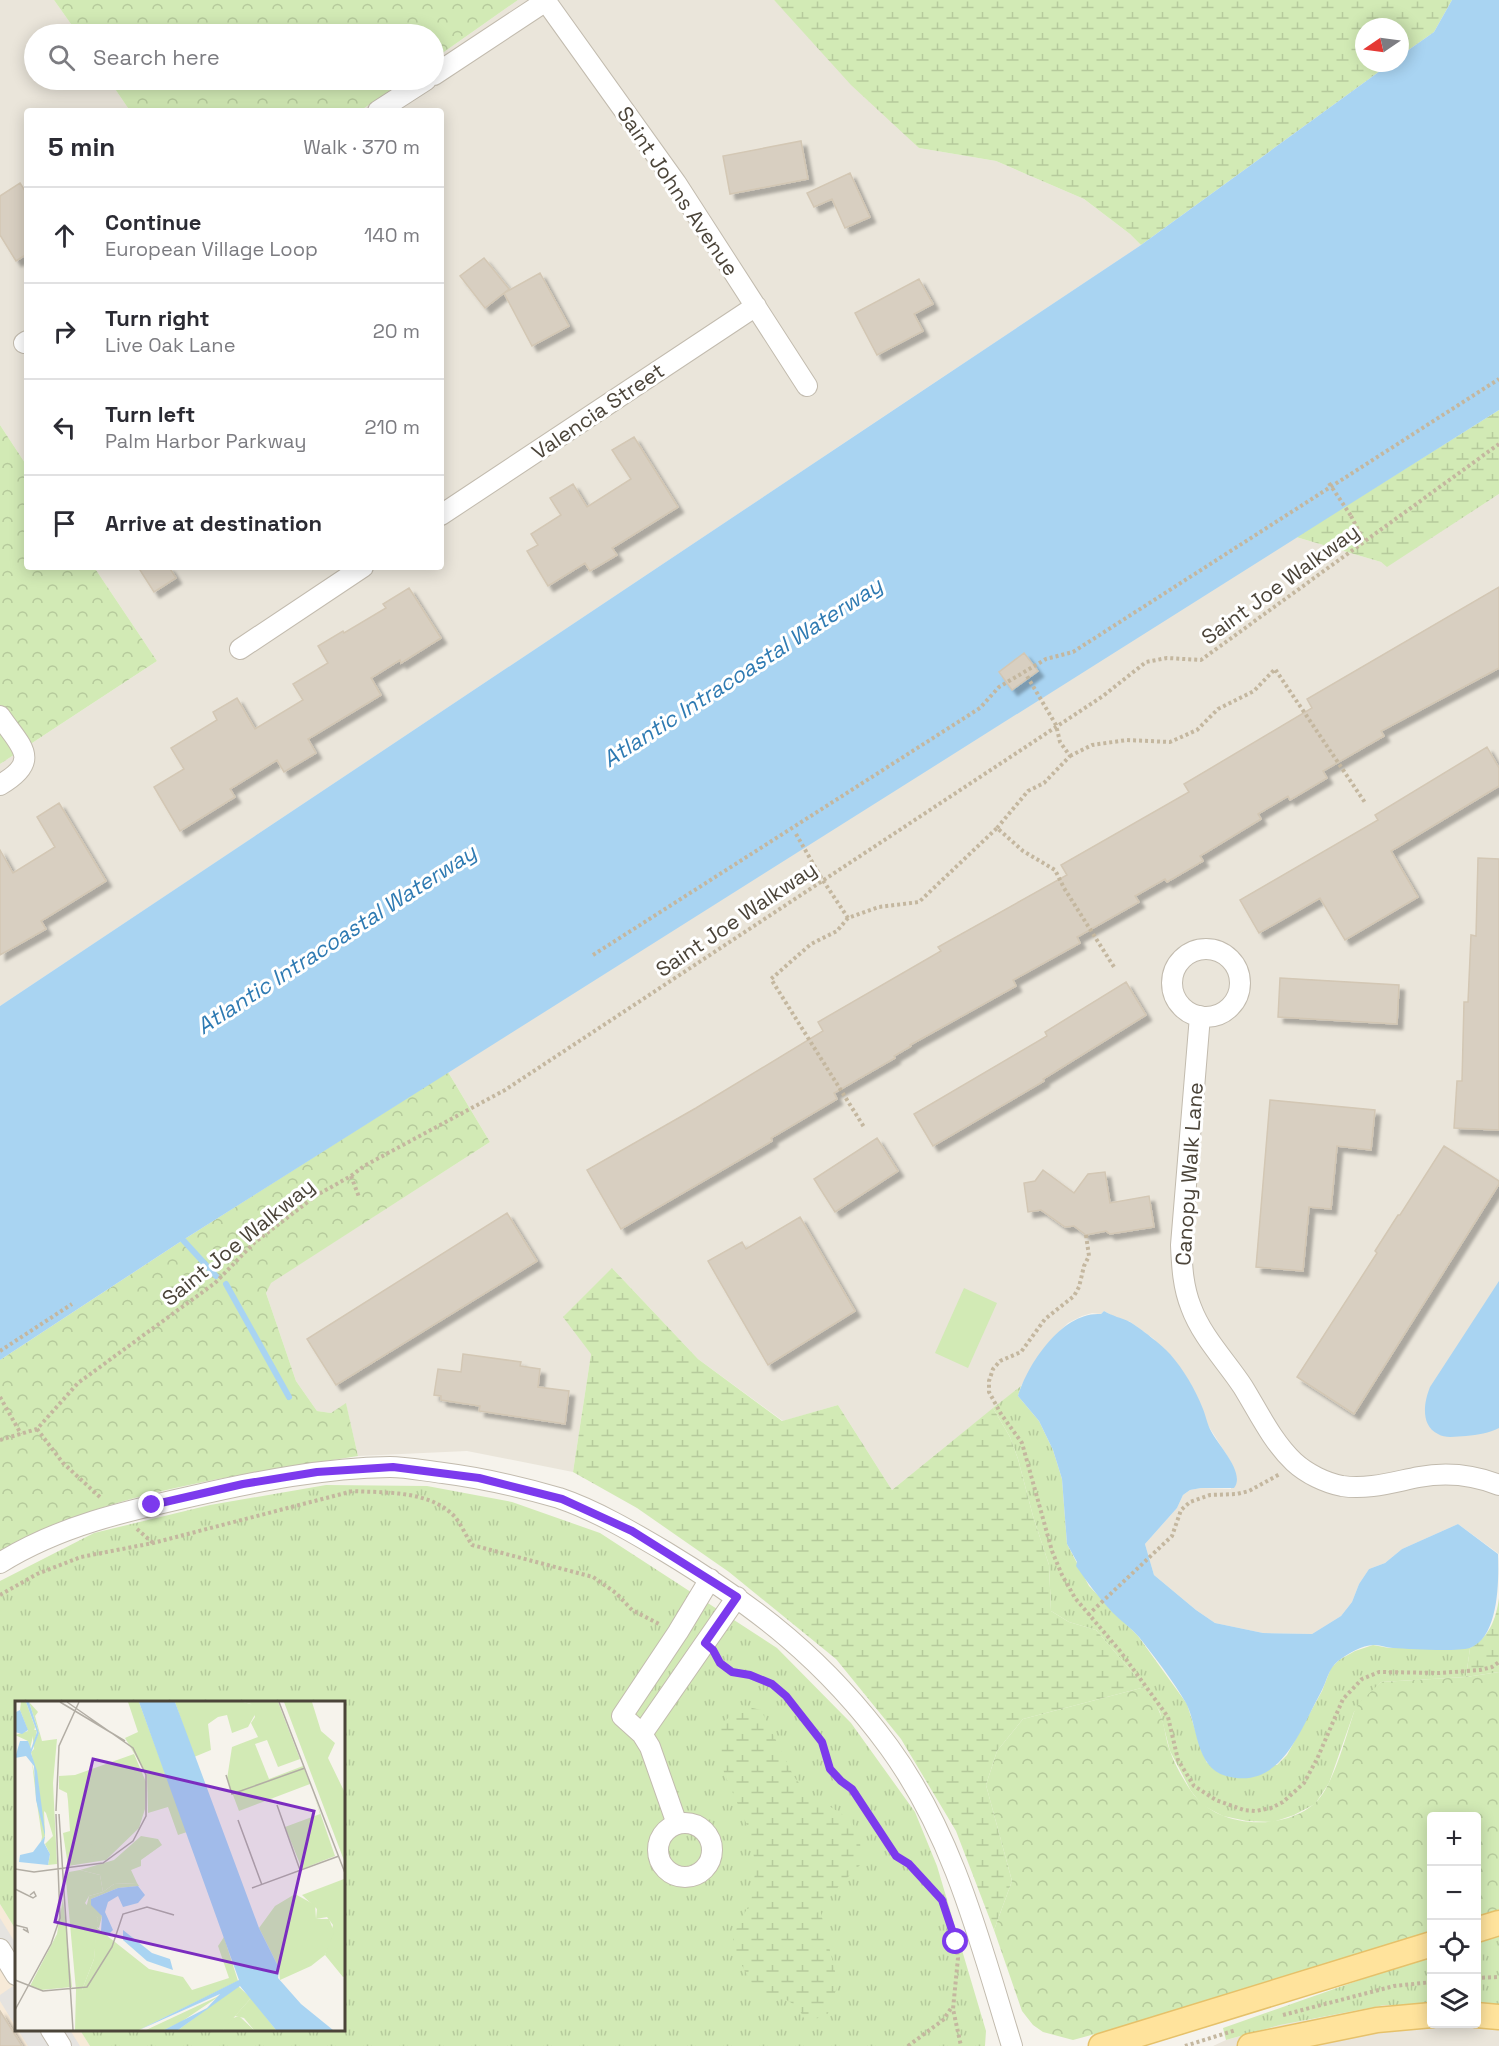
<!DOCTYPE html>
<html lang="en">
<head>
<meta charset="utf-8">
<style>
  :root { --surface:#fff; --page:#f7f7f7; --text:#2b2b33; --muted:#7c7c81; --line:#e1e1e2 }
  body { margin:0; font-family:"Space Grotesk",sans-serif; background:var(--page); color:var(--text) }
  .controls { position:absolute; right:18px; bottom:18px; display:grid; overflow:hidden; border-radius:6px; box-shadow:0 3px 15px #0003 }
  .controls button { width:54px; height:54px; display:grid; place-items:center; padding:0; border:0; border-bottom:2px solid var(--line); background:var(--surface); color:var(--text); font:30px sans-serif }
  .compass { position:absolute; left:1355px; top:18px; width:54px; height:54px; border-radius:50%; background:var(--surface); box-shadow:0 3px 15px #0003; rotate:257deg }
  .stop { position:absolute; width:18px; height:18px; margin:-14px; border:4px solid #7c3aed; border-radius:50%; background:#fff }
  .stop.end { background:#7c3aed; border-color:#fff; box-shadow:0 2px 6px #0008 }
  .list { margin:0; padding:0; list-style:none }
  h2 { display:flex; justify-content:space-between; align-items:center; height:78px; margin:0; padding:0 24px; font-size:26px }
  h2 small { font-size:20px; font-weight:400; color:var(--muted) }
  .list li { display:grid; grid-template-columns:39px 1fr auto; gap:18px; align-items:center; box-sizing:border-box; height:96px; padding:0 24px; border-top:2px solid var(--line) }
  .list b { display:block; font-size:22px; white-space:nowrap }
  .list p { margin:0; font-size:20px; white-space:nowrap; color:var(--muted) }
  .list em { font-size:20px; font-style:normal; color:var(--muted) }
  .icon { flex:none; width:33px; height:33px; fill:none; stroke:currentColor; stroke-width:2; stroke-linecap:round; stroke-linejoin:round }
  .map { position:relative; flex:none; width:1499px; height:2046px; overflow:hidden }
  .search { position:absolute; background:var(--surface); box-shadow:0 3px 15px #0003; left:24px; top:24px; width:420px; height:66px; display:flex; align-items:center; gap:15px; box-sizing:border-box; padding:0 21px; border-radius:33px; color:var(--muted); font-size:22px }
  .panel { position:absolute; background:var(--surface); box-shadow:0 3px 15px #0003; left:24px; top:108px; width:420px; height:462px; border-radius:6px }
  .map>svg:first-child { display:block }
  .residential { fill:#eae5da }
  .commercial { fill:#f7ead8 }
  .grass { fill:url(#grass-tufts) }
  .forest { fill:url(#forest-crowns) }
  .wetland { fill:url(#wetland-marsh) }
  .pitch { fill:#d2eab5 }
  .parking { fill:#e5e3e0 }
  .water { fill:#a9d4f2 }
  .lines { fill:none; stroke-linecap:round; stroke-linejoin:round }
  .stream { stroke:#a9d4f2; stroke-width:6 }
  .building { fill:#d8cfc1; stroke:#d3c7b4; stroke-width:1.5; filter:url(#shadow) }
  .minor-casing { stroke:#c2bbae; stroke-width:22 }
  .major-casing { stroke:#e6c16a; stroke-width:27 }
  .path { stroke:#c4b79f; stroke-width:4; stroke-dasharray:3 3; stroke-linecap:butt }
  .minor { stroke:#fff; stroke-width:20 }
  .major { stroke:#ffe39c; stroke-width:24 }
  .path-bridge { stroke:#c4b79f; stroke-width:4; stroke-dasharray:3 3; stroke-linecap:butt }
  .route { stroke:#7c3aed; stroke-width:8 }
  .labels { text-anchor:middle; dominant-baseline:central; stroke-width:6; stroke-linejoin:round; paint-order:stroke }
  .street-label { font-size:21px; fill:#4b4439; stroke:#fff }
  .water-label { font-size:22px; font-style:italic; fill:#2e7ab2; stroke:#fff }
  .inset-road { fill:none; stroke:#b2ada4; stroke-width:1.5 }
  .view { fill:#7b2cbf; fill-opacity:0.15; stroke:#7b2cbf; stroke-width:3 }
  .inset-edge { fill:none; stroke:#4b4439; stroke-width:3 }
</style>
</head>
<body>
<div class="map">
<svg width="1499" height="2046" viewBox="0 0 1499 2046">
  <defs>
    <pattern id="grass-tufts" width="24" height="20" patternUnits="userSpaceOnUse" patternTransform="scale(1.5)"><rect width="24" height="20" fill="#d2eab5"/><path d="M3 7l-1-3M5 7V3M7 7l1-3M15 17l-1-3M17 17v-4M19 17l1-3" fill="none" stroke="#b6ca9c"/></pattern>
    <pattern id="forest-crowns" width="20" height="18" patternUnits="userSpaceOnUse" patternTransform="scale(1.5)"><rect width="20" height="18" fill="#d2eab5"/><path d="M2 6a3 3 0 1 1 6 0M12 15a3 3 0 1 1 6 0" fill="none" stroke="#b6ca9c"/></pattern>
    <pattern id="wetland-marsh" width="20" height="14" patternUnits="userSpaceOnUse" patternTransform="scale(1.5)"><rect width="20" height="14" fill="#d2eab5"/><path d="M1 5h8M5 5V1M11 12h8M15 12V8" fill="none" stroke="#b6ca9c"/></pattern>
    <filter id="shadow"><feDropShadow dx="5.5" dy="5.5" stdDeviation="1.5" flood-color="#0004"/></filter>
  </defs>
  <rect width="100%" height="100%" fill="#f6f3ec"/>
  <!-- residential -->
  <path class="residential" d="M0,0H54L78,34H34V80H109L130,111H27V466L0,425Z
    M518,0H774L919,148L996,161L1084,199L1130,234L1141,245L0,1006V764L157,661L94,567H441V111H360L405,80H434V59Z
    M1499,494V1554L1458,1524L1402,1549L1385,1563L1369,1569L1359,1584L1352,1602L1341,1616L1312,1634L1263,1633L1215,1623L1196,1610L1154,1575L1145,1544L1177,1508L1183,1495L1190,1490L1201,1488L1231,1489V1462L1154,1339L1129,1321H1122L1104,1311L1101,1314L1092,1313L1082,1316L1068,1323L1048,1343L1021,1386L892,1490L838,1405L783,1421L698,1359L612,1268L591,1354L573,1472L467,1451L358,1456L346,1404L331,1413L317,1411L296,1381L266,1293L270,1283L490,1142L448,1072L1296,537L1381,562L1387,566Z
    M1385,2005H1431L1432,2024H1476L1499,2006V2046H1213L1226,2040L1280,2025Z"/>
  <!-- commercial -->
  <path class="commercial" d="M0,1904L16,1930V2030H80L90,2046H0Z"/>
  <!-- grass -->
  <path class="grass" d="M1021,1386L1018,1396L1039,1421L1053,1450L1062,1479L1067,1544L1089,1586L1138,1636L1187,1704L1202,1752L1207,1763L1277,1765L1287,1755L1322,1691L1331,1668L1339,1660L1355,1651L1373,1645L1389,1648H1470L1466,1677L1381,1682L1354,1712L1329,1783L1315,1804L1294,1815L1273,1822L1247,1821L1223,1816L1202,1805L1191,1791L1170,1751L1160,1712L1145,1687L1096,1630L1069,1622L1051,1611L1049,1565L1033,1516L1018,1459L1010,1437L993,1408Z
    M326,1485L427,1486L512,1502L600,1533L777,1648L851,1723L915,1812L937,1866L986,2031L985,2046H90L80,2030H344V1702H16V1930L0,1904V1581L94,1533L210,1505Z
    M1499,1935V2006L1477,2005V1941Z
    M1431,1955V2005H1385L1280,2025L1226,2040L1223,2028Z"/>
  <!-- forest -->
  <path class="forest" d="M54,0H518L434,59V34H78Z
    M109,80H405L360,111H130Z
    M0,425L27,466V567H94L157,661L0,764Z
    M448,1072L490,1142L271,1283L266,1293L296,1381L317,1411L331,1413L346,1403L358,1456C243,1474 101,1492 0,1552V1360L183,1240Z
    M1499,1672V1911L1477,1918L1476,1816H1432L1431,1932L1109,2033L1106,2031L1073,2040L1043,2032L1033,2025L1022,2011L994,1930L1012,1881L986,1785L997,1751L1023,1719L1145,1687C1150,1695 1156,1703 1159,1711C1165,1724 1165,1738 1170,1751C1175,1765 1183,1779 1191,1791C1216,1828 1281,1832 1314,1804C1333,1788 1346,1736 1354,1712L1360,1702L1381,1682L1466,1677Z"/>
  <!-- wetland -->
  <path class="wetland" d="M774,0H1452L1434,32L1400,56V27H1364V63H1391L1141,245L1130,234L1084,199L996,161L919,148L851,85Z
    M1499,410V494L1387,567L1381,562L1296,537Z
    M612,1268L698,1359L782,1421L838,1405L892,1490L993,1408L1010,1437L1018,1459L1033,1516L1049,1565L1051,1611L1069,1622L1096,1630L1145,1687L1023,1719L997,1751L986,1785L1012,1881L994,1930L956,1831L901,1739L836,1659L729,1572L637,1508L573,1472L591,1354L563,1317Z
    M1499,1598V1672L1466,1677L1470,1648C1489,1637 1496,1620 1499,1598Z
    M740,1705L761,1710L793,1775L804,1790L851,1820L860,1839L861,1864L839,1886L820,1909L838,1984L827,2016L805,2021C797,1998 777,1997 756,1991L733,1949V1935L751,1901L756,1866L747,1825L724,1773L719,1728Z"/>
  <!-- pitch -->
  <path class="pitch" d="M964,1288L997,1303L968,1368L935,1353Z"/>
  <!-- parking -->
  <path class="parking" d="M0,1918L16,1944V2027L0,2001V1995L13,1986L0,1967Z
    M18,2030H70L80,2046H28Z"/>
  <!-- water -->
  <path class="water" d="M1452,0H1499V410L183,1240L0,1360V1006L1141,245L1391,63H1400V56L1434,32Z
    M1499,1281V1428C1489,1433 1478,1435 1466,1436C1457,1436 1446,1439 1438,1434C1420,1425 1424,1402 1430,1387Z
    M1104,1311C1112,1316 1122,1318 1130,1322C1140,1328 1162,1345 1170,1354C1184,1370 1195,1389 1203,1409C1206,1416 1207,1424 1211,1431C1218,1445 1246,1473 1234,1488H1201L1190,1490L1183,1495L1177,1508L1145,1544L1154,1575L1196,1610L1215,1623L1263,1633L1312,1634L1341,1616L1352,1602L1359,1584L1369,1569L1385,1563L1402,1549L1458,1524L1498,1554C1499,1581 1499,1637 1470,1648C1455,1652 1410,1649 1393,1648C1387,1648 1381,1645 1375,1645C1364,1644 1347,1654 1338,1661C1328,1669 1327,1681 1321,1692C1300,1730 1281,1791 1226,1776C1195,1767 1198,1726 1186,1703C1174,1682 1154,1656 1139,1637C1131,1628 1121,1621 1112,1612C1099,1598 1087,1582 1076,1566L1077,1562L1067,1544L1062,1479L1053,1450L1039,1421L1018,1396C1028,1363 1063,1311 1101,1314Z"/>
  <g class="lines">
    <!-- stream -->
    <path class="stream" d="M183,1240L216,1276
      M226,1284L289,1397"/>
  </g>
  <!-- building -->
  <path class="building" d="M801,141L808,179L730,194L723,156Z
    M850,173L870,217L845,228L832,199L814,207L807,193Z
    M20,183L27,194V254L16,261L0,235V196Z
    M484,258L509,289L485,308L460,276Z
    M540,273L569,326L532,346L504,293Z
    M919,279L933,304L914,314L923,331L877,355L855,313Z
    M634,437L678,507L612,548L617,555L590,571L585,563L548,586L527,551L538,545L531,534L561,515L550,498L573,484L587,507L631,479L612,450Z
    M138,567H169L176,578L154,592Z
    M1499,587V668L1381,731L1384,736L1323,771L1327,778L1290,800L1288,796L1258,814L1261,819L1200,856L1203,861L1167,882L1165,879L1135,896L1139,902L1077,937L1080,943L1013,980L1016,986L910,1045L911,1046L894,1056L895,1058L834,1093L837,1099L771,1138L772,1141L621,1229L587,1170L696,1108L823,1031L818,1022L941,951L938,947L1067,875L1061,865L1189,792L1184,784L1312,708L1307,699Z
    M409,588L441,638L401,663L400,660L371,678L381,695L308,739L316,753L284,772L277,760L230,789L235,797L180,831L154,787L184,769L171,748L217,720L213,712L237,698L255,729L303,700L293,684L328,663L318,646L343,631L344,633L386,608L383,604Z
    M1024,653L1038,671L1012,690L999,672Z
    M1487,747L1499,768V786L1391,851L1418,897L1345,940L1320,898L1259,933L1240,900L1378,820L1375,815Z
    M59,803L106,881L41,921L46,929L0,955V850L13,873L55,847L37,817Z
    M1478,858L1499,859V1130L1454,1128L1457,1081H1462L1464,1002H1468L1471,935L1476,936Z
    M1280,978L1399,985L1397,1024L1278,1017Z
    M1126,982L1146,1015L1043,1079L1044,1081L933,1146L914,1114L1047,1036L1045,1032Z
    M1270,1100L1375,1110L1371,1150L1337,1146L1331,1209L1309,1207L1303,1271L1256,1267Z
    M877,1138L898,1171L835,1212L814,1179Z
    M1444,1146L1499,1181V1184L1354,1414L1297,1377L1377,1253L1375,1251L1398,1215H1400Z
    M1043,1170L1074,1193L1088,1174L1105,1172L1110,1203L1149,1196L1154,1227L1110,1234L1106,1231L1086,1235L1074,1226L1065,1227L1041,1210L1028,1212L1024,1183L1035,1181Z
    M507,1213L537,1261L336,1385L307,1339Z
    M800,1217L855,1311L768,1365L708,1261L742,1242L746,1249Z
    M463,1354L521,1362L520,1366L540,1369L538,1387L569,1391L565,1424L479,1411L480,1406L441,1400V1396L434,1395L438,1369L461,1372Z
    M0,2011L22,2046H0Z"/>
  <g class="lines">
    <defs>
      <path id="minor" d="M545,0L676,183L807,386
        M434,75L546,1
        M378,111L426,80
        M24,343L27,341
        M441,515L756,306
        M240,649L363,567
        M0,716C20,746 43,760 0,785
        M1172 983a34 34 0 1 1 68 0a34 34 0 1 1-68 0Z
        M1200,1016L1181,1245C1182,1267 1183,1287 1191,1307C1202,1337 1226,1361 1243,1387C1259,1413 1272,1441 1294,1462C1307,1474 1326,1483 1342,1486C1368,1490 1393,1482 1419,1477C1446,1472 1474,1475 1499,1485
        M0,1563C59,1526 126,1511 193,1496C258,1481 324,1468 390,1467C407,1467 425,1471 443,1473C482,1478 521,1487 559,1498C595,1510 634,1533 666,1552C757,1607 826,1661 889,1747C954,1836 980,1942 1012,2046
        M642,1734L737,1597
        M658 1850a27 27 0 1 1 54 0a27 27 0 1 1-54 0Z
        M677,1824L650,1747L642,1734L622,1716L678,1632L710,1579
        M0,1949L16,1975
        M51,2030L61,2046"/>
      <path id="major" d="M1476,1930L1499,1923
        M1476,2015L1499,2017
        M1101,2046L1432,1944
        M1250,2046L1377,2020L1432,2015"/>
    </defs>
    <!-- minor casing -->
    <use href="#minor" class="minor-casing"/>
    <!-- major casing -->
    <use href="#major" class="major-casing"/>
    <!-- path -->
    <path class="path" d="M1351,516L1364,541
      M1070,756L1092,745L1127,740L1170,742L1197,730L1218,709L1254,691L1275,669L1366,804
      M997,828L1028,791L1044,783L1070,756L1060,742L1056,725L1027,676
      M796,834L822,879L848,918L879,907L919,902L997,828L1023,851L1055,870L1064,888L1114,967
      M848,918L837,931L811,944L771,979L864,1127
      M593,955L980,708L999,687L1046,659L1073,652L1499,379
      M351,1176L359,1197
      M1086,1235L1089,1256L1084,1266L1079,1287L1074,1296L1045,1319L1021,1352L1000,1361L993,1369L989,1381V1392L1001,1414L1022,1443L1052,1551L1062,1575L1075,1598L1120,1651L1168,1717L1178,1760L1194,1786L1216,1800L1244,1810L1256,1811L1271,1808L1283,1802L1304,1783L1317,1759L1343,1699L1362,1679L1379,1672L1440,1673L1480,1670L1492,1667L1499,1662
      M0,1351L72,1304
      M0,1397L21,1434
      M37,1429L63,1463L102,1499
      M0,1440L37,1429L78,1383L215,1283L254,1243L317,1195L351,1176L364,1166L505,1090L1103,696L1146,662L1167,658L1201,660L1499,444
      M137,1529L153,1543
      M0,1595L37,1574L81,1557L153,1543L353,1491C385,1493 430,1490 455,1517C461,1524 466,1536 472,1545L593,1577L616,1593L632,1610L661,1625
      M1088,1615L1172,1536L1181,1510L1190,1502L1210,1495L1237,1494L1249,1491L1280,1474
      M717,1658L720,1663L732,1672L750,1675L772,1684L786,1696L822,1742L830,1769L841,1781L852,1789L863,1803L896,1856L909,1864L942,1900L956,1943L958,1958L953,2009L961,2046
      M1476,1978L1499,1977
      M1283,2015L1394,1986L1432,1982
      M908,2046L943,2020L952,2007
      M1185,2046L1236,2030"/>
    <!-- minor -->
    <use href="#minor" class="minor"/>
    <!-- major -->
    <use href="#major" class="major"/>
    <!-- path-bridge -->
    <path class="path-bridge" d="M1329,483L1351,516"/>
  </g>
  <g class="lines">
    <!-- route -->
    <path class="route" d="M152,1505L243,1484L317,1472L393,1467L479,1478L562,1499L632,1531L737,1597L705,1643L713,1650L720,1663L732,1672L750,1675L772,1684L786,1696L822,1742L830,1769L841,1781L852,1789L896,1856L909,1864L942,1900L956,1942"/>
  </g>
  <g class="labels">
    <!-- street labels -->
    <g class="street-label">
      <text transform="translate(678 191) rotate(56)">Saint Johns Avenue</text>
      <text transform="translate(598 411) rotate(-34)">Valencia Street</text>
      <text transform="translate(1280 584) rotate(-36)">Saint Joe Walkway</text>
      <text transform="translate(736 919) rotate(-34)">Saint Joe Walkway</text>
      <text transform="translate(1189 1174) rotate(-86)">Canopy Walk Lane</text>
      <text transform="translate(238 1242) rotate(-39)">Saint Joe Walkway</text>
    </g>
    <!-- water labels -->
    <g class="water-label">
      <text transform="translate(742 672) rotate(-33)">Atlantic Intracoastal Waterway</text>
      <text transform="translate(336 939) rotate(-33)">Atlantic Intracoastal Waterway</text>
    </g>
  </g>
  <!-- overview -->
  <g transform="translate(15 1701)">
    <rect width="330" height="330" fill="#f6f3ec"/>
    <path d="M14,1L23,11L20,15L27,40L42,38L38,82L42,163L33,164L35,153L30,143L38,135L31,112L29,110L30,135L26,141L27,136L21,96L17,61L26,107L23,82L16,51L19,48L17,29H22L20,40L24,32ZM119,53L131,81L130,108L124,127L91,159L53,165L48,132L55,130L53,100L52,92L44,88V75L60,74ZM122,182L124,185L103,187L76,198L87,215L84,227L81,226L83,217L71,207L74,195L88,191L99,183ZM48,197L57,286L26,289L15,285L42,233ZM224,315L239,329H208L215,318Z" fill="#d2eab5"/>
    <path d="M6,1H11L20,26L15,48L13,40L0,34L13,30L5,9ZM113,1H124L172,131L163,134L153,106L133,112L132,74L110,37L123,31ZM228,1H263L285,58L263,66L252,39L240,43L254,78L288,65L295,83L224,110L212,78L217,46L243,36L236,22L240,16L236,3ZM269,1H297L306,30L320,42L313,57L330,92V162ZM298,91L320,155L287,168L270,126L305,113ZM65,169L85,174L88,191L74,195L70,202L83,217L79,258L67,289H61L51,179L54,171ZM329,178L330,275L328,276L310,254L318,224L312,216L301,218L302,208L287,194ZM236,297L261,329H239L229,317L220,315Z" fill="#d2eab5"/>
    <path d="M160,1H228L239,4L242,10L233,26L217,32L212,14L203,16L193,23L196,49L179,56ZM126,135L143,138L147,144L126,159V165L116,169L122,182L99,183L88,191L85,174L65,169L99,159ZM70,140L78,145L96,147L76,156L72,151L60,149ZM280,193L300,204L301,218H314L319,231L310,254L296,265L265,279L264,267L244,227L260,205ZM81,226L134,268L168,276L177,289L214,277L203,245L209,236L223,280L124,329H60L61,289H67L79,258ZM223,285L236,297L208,329H163ZM206,294L166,321L149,329H131Z" fill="#d2eab5"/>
    <path d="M11,1H14L24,32L16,52L22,70L30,131V136L29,142L35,153L33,164L4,161L5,154L18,151L30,135L21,99L19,65L11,55L0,57L5,40H13L16,48L22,31ZM124,1H160L244,227L264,267L263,277L286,303L318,329H261L225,285L163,329H149L192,307L205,293L124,329L224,279ZM5,9L13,29L7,33L0,31L1,11ZM123,185L130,194L123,202L108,206L103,195L93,201L90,211L98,229L94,233L86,230L87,215L76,204V198L103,187ZM108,229L137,252L155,258L158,269L132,260L108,239Z" fill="#a9d4f2"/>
    <path class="inset-road" d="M45,1L110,40M264,1L330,172M211,74L217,93L290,67M262,104L285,169M41,110L44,45L64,1M44,113L58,329M223,119L247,184M0,168L19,171L88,162L118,140L131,115V74L118,47L52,1M237,187L324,155M0,188L18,197L21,195L19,191L15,194M0,224L12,227L13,231L8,228M0,279L28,290L72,286L97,246L108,213L132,206L159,214M0,309L36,243L45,217L41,113"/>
    <path class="view" d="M78,58L299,110L262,272L40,221Z"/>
    <rect width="330" height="330" class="inset-edge"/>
  </g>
</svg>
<div class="controls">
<button>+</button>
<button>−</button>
<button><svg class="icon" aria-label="locate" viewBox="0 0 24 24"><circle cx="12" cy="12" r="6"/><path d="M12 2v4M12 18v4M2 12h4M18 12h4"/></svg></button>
<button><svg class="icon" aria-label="layers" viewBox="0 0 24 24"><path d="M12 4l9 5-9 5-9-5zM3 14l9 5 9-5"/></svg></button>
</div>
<svg class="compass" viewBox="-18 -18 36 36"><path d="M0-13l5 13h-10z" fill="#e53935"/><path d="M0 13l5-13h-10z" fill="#7c7c81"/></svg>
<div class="stop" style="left:956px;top:1942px"></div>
<div class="stop end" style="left:152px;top:1505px"></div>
<div class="search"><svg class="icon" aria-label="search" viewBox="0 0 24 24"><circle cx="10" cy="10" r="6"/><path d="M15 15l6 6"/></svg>Search here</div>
<section class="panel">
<h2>5 min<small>Walk · 370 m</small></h2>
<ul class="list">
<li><svg class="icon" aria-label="ahead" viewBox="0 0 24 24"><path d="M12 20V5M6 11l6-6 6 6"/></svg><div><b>Continue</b><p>European Village Loop</p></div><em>140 m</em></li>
<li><svg class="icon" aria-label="right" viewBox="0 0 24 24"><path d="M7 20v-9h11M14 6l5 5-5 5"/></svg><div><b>Turn right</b><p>Live Oak Lane</p></div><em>20 m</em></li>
<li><svg class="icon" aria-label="left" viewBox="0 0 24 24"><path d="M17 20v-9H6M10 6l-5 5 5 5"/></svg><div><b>Turn left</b><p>Palm Harbor Parkway</p></div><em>210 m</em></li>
<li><svg class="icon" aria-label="arrive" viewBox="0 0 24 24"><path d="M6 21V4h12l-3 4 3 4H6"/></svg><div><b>Arrive at destination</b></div></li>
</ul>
</section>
</div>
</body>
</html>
